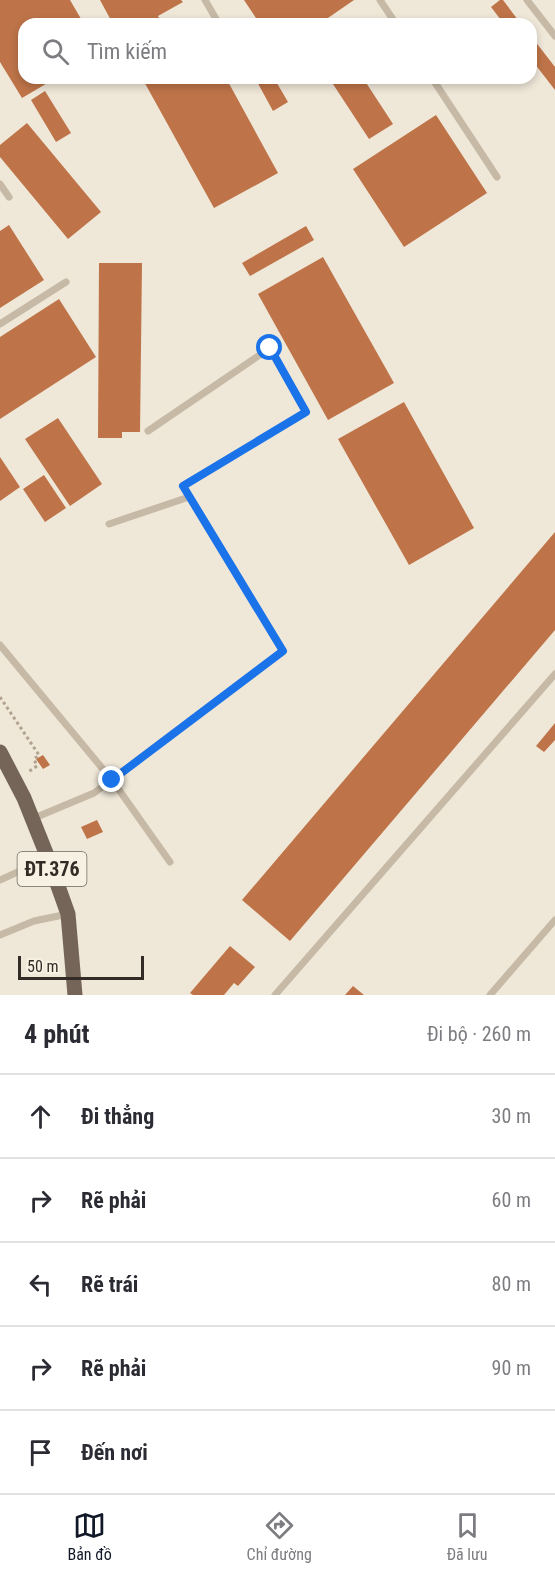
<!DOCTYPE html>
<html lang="vi">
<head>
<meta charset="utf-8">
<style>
  :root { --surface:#fff; --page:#f7f7f7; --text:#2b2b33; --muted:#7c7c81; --line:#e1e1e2; --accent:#111827 }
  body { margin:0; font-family:"Roboto Condensed",sans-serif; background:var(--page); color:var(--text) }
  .scale { position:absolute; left:18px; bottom:15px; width:126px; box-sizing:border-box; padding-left:6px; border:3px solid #332c26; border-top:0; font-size:16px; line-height:21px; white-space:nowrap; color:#332c26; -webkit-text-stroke:4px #f7f1e4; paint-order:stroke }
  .stop { position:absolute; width:18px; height:18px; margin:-14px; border:4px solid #1a73e8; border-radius:50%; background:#fff }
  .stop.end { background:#1a73e8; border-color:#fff; box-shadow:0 2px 6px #0008 }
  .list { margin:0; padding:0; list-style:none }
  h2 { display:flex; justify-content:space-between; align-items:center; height:78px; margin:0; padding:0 24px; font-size:26px }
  h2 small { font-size:20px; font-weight:400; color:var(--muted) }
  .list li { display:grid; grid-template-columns:39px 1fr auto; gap:18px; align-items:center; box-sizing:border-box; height:84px; padding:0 24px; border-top:2px solid var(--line) }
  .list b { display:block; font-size:22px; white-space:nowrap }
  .list em { font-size:20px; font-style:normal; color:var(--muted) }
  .icon { flex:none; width:33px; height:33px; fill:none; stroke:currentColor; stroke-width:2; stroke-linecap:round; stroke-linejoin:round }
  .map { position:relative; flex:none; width:555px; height:995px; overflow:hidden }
  .search { position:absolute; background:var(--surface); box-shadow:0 3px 9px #0003; left:18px; right:18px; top:18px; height:66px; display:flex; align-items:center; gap:15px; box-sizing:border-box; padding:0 21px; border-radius:18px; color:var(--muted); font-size:22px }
  .sheet { height:498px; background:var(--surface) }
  nav { display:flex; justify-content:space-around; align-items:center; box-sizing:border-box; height:84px; border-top:2px solid var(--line); background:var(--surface); font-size:16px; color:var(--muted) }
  nav a { display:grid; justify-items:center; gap:3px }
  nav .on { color:var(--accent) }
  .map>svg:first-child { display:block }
  .building { fill:#be7448 }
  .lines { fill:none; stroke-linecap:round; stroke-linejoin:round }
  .path { stroke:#b2a390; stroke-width:3; stroke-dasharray:3 3; stroke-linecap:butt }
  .service { stroke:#c6b9a5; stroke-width:7 }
  .primary { stroke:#746558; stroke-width:15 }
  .route { stroke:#1a73e8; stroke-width:8 }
  .labels { text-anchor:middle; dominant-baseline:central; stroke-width:4.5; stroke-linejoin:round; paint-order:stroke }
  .shield { fill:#f7f1e4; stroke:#6e675f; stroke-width:1.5 }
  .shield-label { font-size:20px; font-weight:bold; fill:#332c26 }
</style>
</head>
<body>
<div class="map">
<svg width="555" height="995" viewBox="0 0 555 995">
  <rect width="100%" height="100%" fill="#efe7d8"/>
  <!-- building -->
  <path class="building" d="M0,0H70L84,24H24V78H56L22,98L0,62Z
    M100,0H181L183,2L158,16L162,24H113Z
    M244,0H354L325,20L328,24H260Z
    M500,0H503L521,24H504L491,7Z
    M531,36L555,67V90L531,59Z
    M142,78H226L278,173L214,208Z
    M255,78H274L288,102L273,111Z
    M329,78H363L393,124L369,139Z
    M45,91L71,133L56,142L31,100Z
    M436,115L487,193L404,247L353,169Z
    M27,123L101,212L68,239L0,157V145Z
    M9,225L44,280L0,308V231Z
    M306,226L314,240L250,276L242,263Z
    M323,257L394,383L328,420L258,294Z
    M99,263H142L140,432H122V438H98Z
    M59,299L96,357L0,419V337Z
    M404,402L474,528L409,565L338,439Z
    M58,418L102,484L70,506L25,439Z
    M0,457L20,487L0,501Z
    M44,475L66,508L45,522L23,489Z
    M555,532V630L290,941L242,900Z
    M555,723V740L544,752L536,746Z
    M43,755L50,765L43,769L36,759Z
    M97,820L103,832L87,839L81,827Z
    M230,946L255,967L238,986L234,983L224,995H193L190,993Z
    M353,986L364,995H345Z"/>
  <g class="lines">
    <!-- path -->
    <path class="path" d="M0,697L39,755L34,759L37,766L28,772"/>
    <!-- service -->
    <path class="service" d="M205,0L219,24
      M380,0L396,24
      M527,0L555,36
      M432,78L497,177
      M0,184L9,197
      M0,324L66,282
      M109,524L189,497
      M0,645L112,780L170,862
      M32,819L94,793L283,651L183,486L306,412L270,348L148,431
      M0,880L48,858
      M0,935L34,921L68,914
      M275,995L555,674
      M490,995L555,920"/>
    <!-- primary -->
    <path class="primary" d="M0,752L24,798L48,858L68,914L75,995"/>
  </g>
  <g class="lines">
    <!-- route -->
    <path class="route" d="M112,780L283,651L183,486L306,412L270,348"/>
  </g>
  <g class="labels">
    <!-- shield labels -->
    <rect class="shield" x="17.5" y="852" width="69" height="34" rx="4.5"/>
    <g class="shield-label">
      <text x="52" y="869">ĐT.376</text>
    </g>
  </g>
</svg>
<div class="scale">50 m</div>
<div class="stop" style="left:270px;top:348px"></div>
<div class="stop end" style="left:112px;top:780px"></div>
<div class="search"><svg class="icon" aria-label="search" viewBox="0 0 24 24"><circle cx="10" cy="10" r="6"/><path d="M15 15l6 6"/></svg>Tìm kiếm</div>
</div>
<section class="sheet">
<h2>4 phút<small>Đi bộ · 260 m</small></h2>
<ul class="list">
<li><svg class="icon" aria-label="ahead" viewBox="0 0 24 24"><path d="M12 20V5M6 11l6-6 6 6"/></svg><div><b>Đi thẳng</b></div><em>30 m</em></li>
<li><svg class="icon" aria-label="right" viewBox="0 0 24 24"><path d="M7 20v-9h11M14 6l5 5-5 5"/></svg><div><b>Rẽ phải</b></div><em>60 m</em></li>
<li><svg class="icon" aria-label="left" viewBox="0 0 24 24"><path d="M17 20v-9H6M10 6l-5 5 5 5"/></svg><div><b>Rẽ trái</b></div><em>80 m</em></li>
<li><svg class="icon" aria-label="right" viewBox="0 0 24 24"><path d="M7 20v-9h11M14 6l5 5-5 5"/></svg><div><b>Rẽ phải</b></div><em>90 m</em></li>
<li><svg class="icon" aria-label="arrive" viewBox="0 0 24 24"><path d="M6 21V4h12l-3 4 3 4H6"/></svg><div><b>Đến nơi</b></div></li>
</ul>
</section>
<nav>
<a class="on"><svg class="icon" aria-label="map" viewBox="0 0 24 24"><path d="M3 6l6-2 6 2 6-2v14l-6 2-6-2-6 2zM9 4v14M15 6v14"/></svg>Bản đồ</a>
<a><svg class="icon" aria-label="directions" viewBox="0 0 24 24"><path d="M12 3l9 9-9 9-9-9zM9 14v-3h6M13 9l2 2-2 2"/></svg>Chỉ đường</a>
<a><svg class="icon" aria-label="saved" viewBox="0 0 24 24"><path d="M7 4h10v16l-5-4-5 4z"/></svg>Đã lưu</a>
</nav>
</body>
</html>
